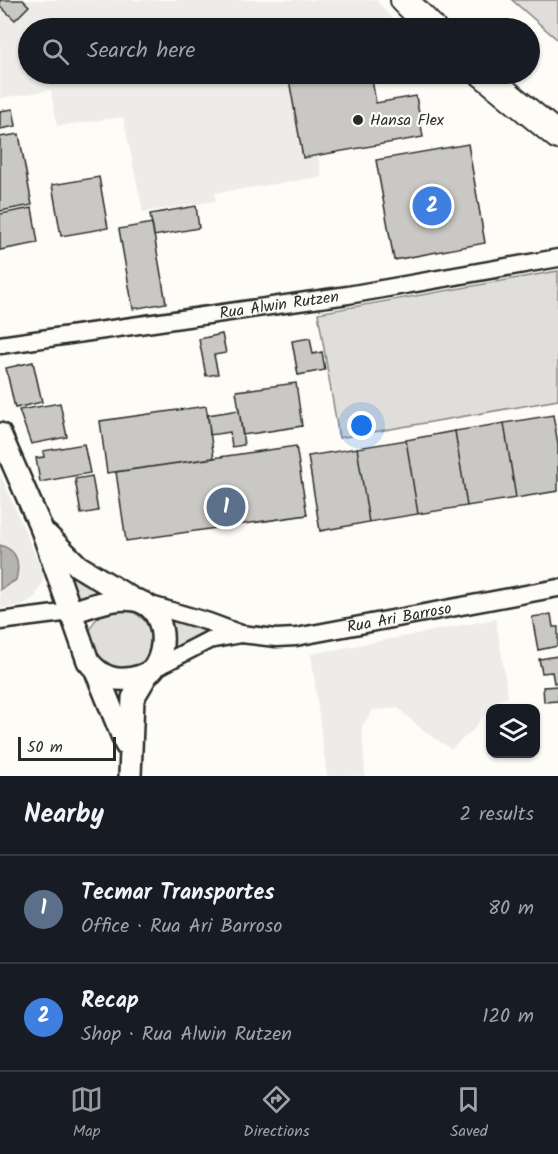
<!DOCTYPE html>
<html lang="en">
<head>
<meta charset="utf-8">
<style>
  :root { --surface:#171b24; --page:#242831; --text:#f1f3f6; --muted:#9ea1a6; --line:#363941; --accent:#98999b }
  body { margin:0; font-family:Kalam,sans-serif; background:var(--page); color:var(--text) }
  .controls { position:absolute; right:18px; bottom:18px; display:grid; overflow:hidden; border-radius:12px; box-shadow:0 2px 4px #0004 }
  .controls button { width:54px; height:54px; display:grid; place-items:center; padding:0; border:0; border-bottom:2px solid var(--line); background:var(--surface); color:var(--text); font:30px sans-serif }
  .scale { position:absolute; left:18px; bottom:15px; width:98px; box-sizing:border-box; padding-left:6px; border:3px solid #2b2b2b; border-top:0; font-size:16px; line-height:21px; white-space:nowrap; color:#2b2b2b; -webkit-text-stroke:4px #fdfcf7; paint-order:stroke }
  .you { position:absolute; left:362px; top:426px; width:21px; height:21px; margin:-15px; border:4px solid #fff; border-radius:50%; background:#1a73e8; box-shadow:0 0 0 9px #1a73e833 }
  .badge { display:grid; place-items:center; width:39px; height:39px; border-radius:50%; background:var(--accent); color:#fff; font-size:20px; font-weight:700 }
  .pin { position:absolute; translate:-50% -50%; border:3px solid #fff; box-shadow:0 2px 6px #0006 }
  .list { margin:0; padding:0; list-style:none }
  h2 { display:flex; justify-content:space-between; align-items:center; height:78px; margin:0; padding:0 24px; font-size:26px }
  h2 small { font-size:20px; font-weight:400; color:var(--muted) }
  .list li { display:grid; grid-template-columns:39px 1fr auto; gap:18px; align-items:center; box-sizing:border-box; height:108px; padding:0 24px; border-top:2px solid var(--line) }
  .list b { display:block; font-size:22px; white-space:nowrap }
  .list p { margin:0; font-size:20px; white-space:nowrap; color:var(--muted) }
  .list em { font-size:20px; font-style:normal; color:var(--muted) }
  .icon { flex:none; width:33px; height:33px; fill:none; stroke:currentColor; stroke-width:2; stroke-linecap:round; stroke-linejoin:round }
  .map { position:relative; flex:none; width:558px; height:776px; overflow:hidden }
  .search { position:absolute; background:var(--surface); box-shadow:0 2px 4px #0004; left:18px; right:18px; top:18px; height:66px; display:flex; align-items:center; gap:15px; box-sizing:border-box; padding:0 21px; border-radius:33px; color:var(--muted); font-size:22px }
  .sheet { height:294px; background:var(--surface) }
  nav { display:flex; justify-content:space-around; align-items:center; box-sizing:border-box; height:84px; border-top:2px solid var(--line); background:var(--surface); font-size:16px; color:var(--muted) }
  nav a { display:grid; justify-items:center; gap:3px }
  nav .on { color:var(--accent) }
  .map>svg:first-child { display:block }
  .built { fill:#edece8 }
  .green { fill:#dfdeda; stroke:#858482; stroke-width:1.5 }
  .water { fill:#b5b4b1; stroke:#7e7d7b; stroke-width:1.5 }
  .building { fill:#c9c8c4; stroke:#2b2b2b; stroke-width:1.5 }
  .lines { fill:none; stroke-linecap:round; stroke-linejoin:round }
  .minor-casing { stroke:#2b2b2b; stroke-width:21 }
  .major-casing { stroke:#2b2b2b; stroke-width:26 }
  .highway-casing { stroke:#2b2b2b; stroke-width:30 }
  .minor { stroke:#fdfcf7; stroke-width:16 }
  .major { stroke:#fdfcf7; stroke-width:21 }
  .highway { stroke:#fdfcf7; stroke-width:26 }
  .poi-dot { fill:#2b2b2b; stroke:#fdfcf7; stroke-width:2 }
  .labels { text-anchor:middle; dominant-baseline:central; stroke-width:4.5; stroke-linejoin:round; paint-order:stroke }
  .poi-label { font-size:16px; fill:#2b2b2b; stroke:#fdfcf7; text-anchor:start }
  .street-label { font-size:16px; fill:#2b2b2b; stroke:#fdfcf7 }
</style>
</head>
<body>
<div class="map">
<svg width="558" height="776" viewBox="0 0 558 776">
  <rect width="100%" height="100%" fill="#fdfcf7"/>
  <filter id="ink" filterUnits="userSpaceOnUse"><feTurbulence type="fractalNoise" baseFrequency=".0167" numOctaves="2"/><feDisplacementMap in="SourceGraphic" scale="12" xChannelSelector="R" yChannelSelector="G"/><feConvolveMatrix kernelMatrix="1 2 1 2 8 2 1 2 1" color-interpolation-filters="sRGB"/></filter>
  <g filter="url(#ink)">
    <!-- built -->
    <path class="built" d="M0,0H376L398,25L387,28H28V74H288L303,158L318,156L322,177L215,193L216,201L143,212L123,117L57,126L51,90L0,98Z
      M0,474L43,572V581L35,597L23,605L0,608Z
      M496,619L508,697L495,701L473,730L451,749L424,731L398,708L373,710L362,726L365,776H327L311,654Z"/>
    <!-- green -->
    <path class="green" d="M512,0H558V40Z
      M558,271V400L339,438L318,313Z
      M63,569L81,582L112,597L76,602Z
      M123,608C146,615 160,633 146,657C137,673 116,674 102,663C99,661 97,655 95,652C81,626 98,611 123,608Z
      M167,617L216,631L170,655Z"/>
    <!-- water -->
    <path class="water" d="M0,545C18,550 20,563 16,580L0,590Z"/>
    <!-- building -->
    <path class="building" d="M0,0H23L29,6L15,20L1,7L0,8Z
      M288,74H371L376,103L416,96L423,137L303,158Z
      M13,109L16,126L0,129V111Z
      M19,134L32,205L0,211V137Z
      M468,144L485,243L394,260L376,160Z
      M99,177L108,228L61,236L52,185Z
      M196,206L199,228L154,236L150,214Z
      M32,208L38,243L0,250V214Z
      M152,223L166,303L133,309L119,229Z
      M222,334L226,353L214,355L218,374L206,376L199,339Z
      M310,338L313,354L322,352L325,370L298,375L292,341Z
      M33,362L42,402L15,408L6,368Z
      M296,383L302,426L243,435L236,391Z
      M60,403L67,437L31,444L19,410Z
      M206,406L214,458L107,473L100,421Z
      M239,410L244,445L232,447L230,432L210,435L208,415Z
      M553,415L558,444V491L516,498L504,423Z
      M504,423L516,498L467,506L455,431Z
      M455,431L467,506L418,514L406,440Z
      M406,440L418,514L369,522L357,448Z
      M84,444L90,473L40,482L36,458L44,457L43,451Z
      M296,446L307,515L126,541L116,472Z
      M357,448L369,522L320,531L308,456Z
      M92,476L98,511L81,514L75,479Z
      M551,614L553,627H558V646L538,650L532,617Z
      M558,656V682L554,683L552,672L542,673L539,659Z
      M558,686V701L544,702L543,687Z"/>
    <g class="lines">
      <defs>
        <g id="minor">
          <path id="s1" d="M0,345L348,295L558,258"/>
          <path id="s2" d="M144,603L209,622L241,634L276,638L296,637L558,588"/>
          <path d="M0,621L71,612"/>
          <path d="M153,669L209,640L241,634"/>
        </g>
        <path id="major" d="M0,434L42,530L88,661C102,679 119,683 141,676C145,674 150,673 153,669C169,648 165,606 135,600C115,596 90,607 71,612
          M47,535L78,566L134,600
          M96,671L126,745
          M130,776L133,698L148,673"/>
        <path id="highway" d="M404,0L432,28
          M483,74L558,136"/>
      </defs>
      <!-- minor casing -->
      <use href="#minor" class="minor-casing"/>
      <!-- major casing -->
      <use href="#major" class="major-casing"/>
      <!-- highway casing -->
      <use href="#highway" class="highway-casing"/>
      <!-- minor -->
      <use href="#minor" class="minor"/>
      <!-- major -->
      <use href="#major" class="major"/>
      <!-- highway -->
      <use href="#highway" class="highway"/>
    </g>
  </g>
  <!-- markers -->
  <circle class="poi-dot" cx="358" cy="120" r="6"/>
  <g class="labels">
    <!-- poi labels -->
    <g class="poi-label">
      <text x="370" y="120">Hansa Flex</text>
    </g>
    <!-- street labels -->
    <g class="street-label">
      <text stroke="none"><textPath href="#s1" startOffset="282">Rua Alwin Rutzen</textPath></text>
      <text stroke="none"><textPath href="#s2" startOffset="262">Rua Ari Barroso</textPath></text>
    </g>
  </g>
</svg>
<div class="controls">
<button><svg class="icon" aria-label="layers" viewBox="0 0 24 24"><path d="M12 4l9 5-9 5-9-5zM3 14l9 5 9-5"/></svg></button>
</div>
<div class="scale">50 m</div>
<div class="you"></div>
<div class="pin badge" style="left:226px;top:507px;background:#5c6f8a">1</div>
<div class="pin badge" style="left:432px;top:206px;background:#3f7fe0">2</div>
<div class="search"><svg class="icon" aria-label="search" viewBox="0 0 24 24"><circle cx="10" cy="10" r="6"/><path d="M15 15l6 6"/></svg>Search here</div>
</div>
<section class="sheet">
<h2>Nearby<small>2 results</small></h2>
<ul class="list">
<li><span class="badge" style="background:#5c6f8a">1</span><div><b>Tecmar Transportes</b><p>Office · Rua Ari Barroso</p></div><em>80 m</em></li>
<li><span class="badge" style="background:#3f7fe0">2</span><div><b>Recap</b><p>Shop · Rua Alwin Rutzen</p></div><em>120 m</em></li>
</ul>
</section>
<nav>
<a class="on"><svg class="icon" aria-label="map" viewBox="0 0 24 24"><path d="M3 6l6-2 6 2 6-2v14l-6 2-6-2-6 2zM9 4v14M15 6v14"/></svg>Map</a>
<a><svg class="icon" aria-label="directions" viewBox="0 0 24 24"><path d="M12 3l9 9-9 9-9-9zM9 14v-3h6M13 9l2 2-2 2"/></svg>Directions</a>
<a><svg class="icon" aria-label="saved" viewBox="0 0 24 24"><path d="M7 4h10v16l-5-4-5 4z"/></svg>Saved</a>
</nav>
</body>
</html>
